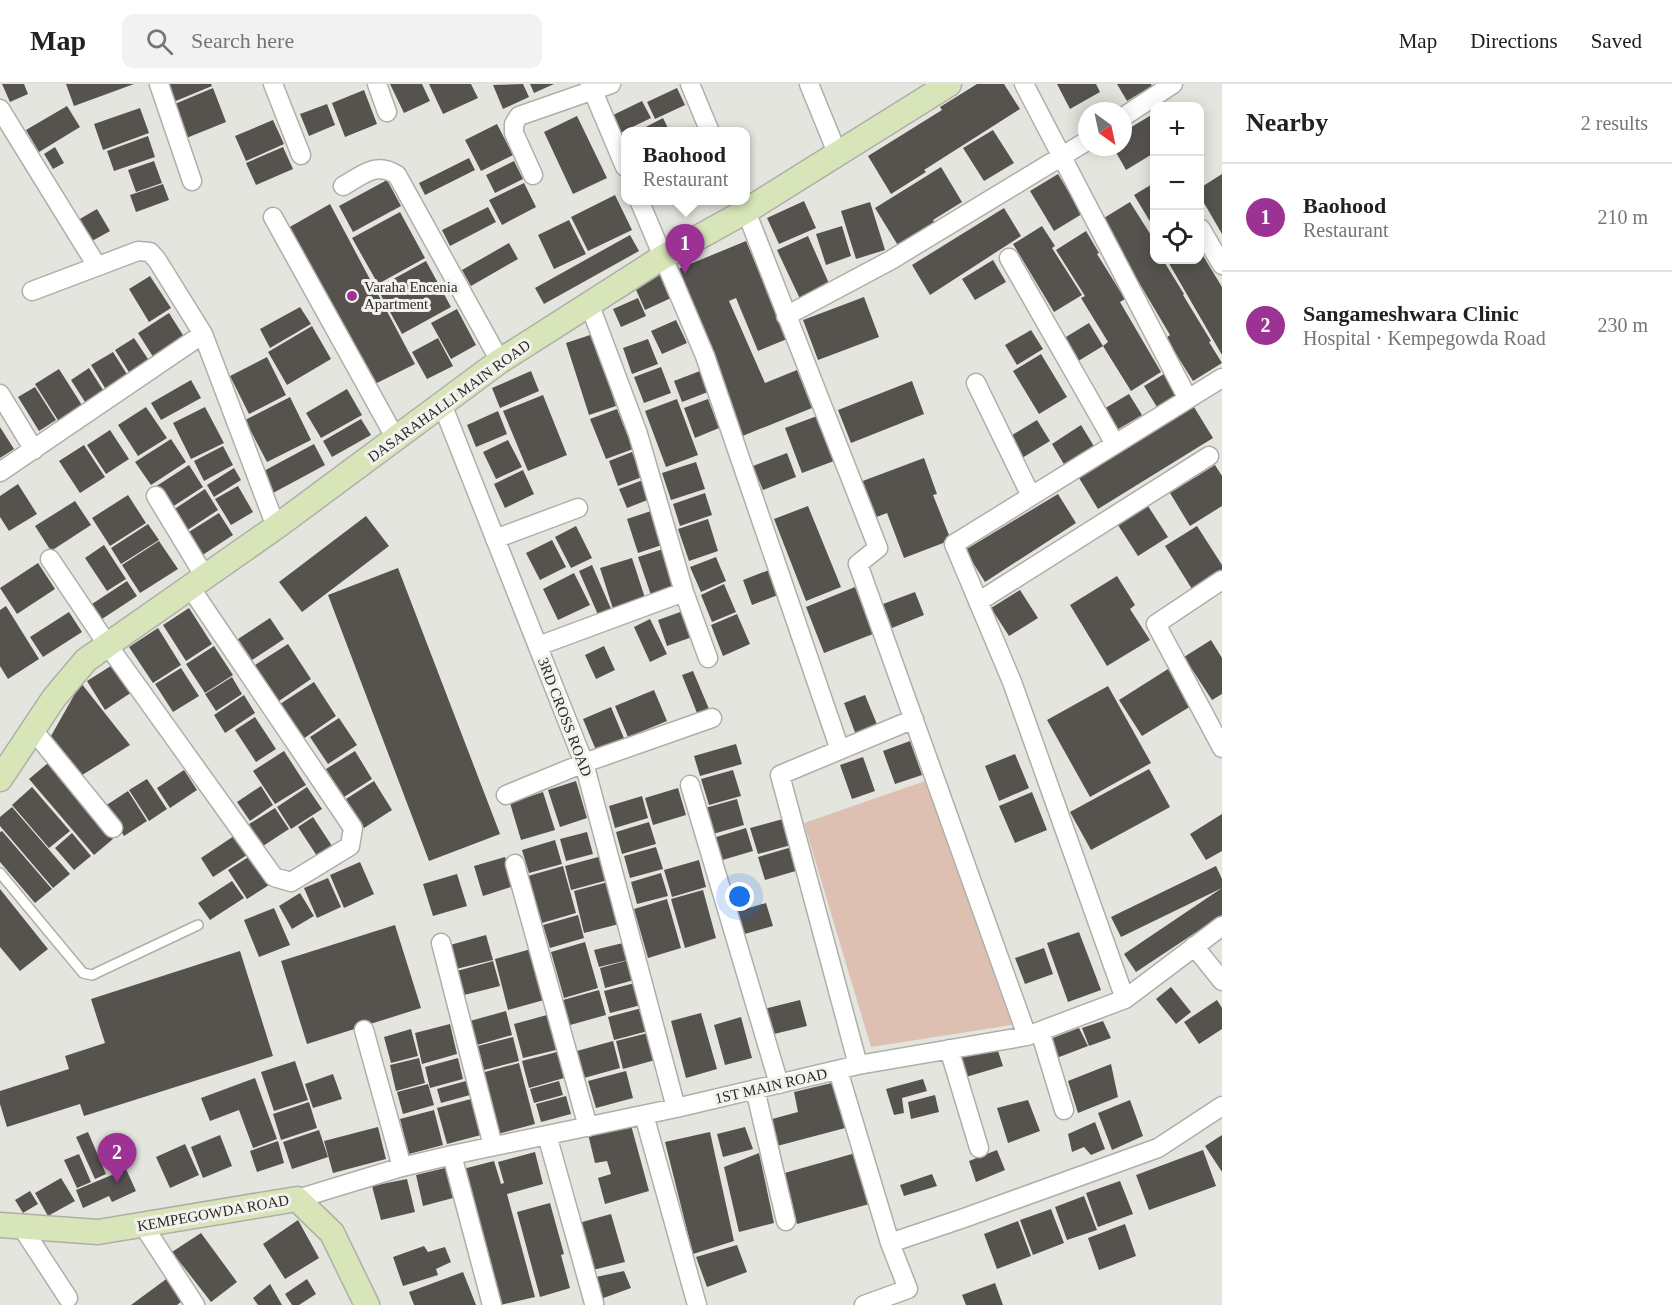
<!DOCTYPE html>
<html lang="en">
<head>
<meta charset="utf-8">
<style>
  :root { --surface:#fff; --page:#f2f2f2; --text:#202124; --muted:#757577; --line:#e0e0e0; --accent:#9c3294 }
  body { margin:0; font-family:Georgia,serif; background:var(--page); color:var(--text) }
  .controls { position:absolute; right:18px; top:18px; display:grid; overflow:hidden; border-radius:12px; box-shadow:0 3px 15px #0003 }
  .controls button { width:54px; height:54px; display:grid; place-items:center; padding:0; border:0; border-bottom:2px solid var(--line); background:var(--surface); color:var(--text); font:30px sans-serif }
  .compass { position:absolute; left:1078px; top:18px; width:54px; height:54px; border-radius:50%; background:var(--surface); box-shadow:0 3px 15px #0003; rotate:147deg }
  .you { position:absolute; left:740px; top:813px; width:21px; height:21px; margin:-15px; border:4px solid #fff; border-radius:50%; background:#1a73e8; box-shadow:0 0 0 9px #1a73e833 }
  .badge { display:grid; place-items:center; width:39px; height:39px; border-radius:50%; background:var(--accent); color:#fff; font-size:20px; font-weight:700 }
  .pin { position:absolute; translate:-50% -50px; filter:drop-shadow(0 2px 3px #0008) }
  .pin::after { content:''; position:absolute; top:32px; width:21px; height:18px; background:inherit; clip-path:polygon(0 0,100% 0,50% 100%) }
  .popup { position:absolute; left:621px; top:43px; width:129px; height:78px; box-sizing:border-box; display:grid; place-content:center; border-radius:12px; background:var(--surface); filter:drop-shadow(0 2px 4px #0005); font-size:20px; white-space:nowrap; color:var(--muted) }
  .popup b { font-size:22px; color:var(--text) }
  .popup::after { content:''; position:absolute; left:50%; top:100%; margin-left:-12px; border:12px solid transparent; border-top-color:var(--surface) }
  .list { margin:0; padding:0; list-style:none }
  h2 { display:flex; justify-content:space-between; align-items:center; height:78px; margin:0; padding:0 24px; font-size:26px }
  h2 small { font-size:20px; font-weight:400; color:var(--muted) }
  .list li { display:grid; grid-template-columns:39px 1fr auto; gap:18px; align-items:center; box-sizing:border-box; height:108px; padding:0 24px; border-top:2px solid var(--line) }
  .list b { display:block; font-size:22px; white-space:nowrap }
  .list p { margin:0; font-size:20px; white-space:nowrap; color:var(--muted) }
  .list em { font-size:20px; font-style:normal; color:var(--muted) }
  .icon { flex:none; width:33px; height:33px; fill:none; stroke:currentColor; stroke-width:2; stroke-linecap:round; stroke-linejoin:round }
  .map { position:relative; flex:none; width:1222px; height:1221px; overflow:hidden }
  header { display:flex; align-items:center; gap:36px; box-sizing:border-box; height:84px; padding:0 30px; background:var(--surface); border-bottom:2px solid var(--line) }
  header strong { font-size:28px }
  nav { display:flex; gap:33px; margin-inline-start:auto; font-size:21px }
  .search { width:420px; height:54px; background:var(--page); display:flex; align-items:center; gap:15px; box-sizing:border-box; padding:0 21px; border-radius:12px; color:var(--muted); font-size:22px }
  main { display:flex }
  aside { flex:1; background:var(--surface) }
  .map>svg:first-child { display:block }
  .grass { fill:#ddc0b1 }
  .building { fill:#56534f }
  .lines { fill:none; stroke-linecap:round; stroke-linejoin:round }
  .lane-casing { stroke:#afafa9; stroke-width:12 }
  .street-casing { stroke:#afafa9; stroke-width:21 }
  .secondary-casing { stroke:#afafa9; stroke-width:27 }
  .lane { stroke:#fff; stroke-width:9 }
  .street { stroke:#fff; stroke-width:18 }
  .secondary { stroke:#d7e5b9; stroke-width:24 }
  .poi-dot { fill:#9c3294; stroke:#f3f2ec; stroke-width:2 }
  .labels { text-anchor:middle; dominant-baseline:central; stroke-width:6; stroke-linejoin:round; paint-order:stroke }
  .poi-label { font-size:15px; fill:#2a2a28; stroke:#f3f2ec; text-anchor:start }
  .street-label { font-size:15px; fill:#2a2a28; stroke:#f3f2ec }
</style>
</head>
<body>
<header>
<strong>Map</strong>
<div class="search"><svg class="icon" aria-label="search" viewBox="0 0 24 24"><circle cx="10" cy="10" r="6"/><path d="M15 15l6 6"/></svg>Search here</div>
<nav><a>Map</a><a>Directions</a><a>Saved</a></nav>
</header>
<main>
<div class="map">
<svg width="1222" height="1221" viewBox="0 0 1222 1221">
  <rect width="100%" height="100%" fill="#e5e5df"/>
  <!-- grass -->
  <path class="grass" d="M925,697L1012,941L871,963L804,739Z"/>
  <!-- building -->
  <path class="building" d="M2,0H24L28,10L10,18Z
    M66,0H134L74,22Z
    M163,0H211L212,2L171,19Z
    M390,0H422L430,17L404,29Z
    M429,0H471L478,14L443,30Z
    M523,0L529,13L503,25L493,1Z
    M530,0H554L534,9Z
    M977,0H1004L1020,25L924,86L926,88L891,110L868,72L942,26L940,23Z
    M1057,0H1096L1100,8L1070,25Z
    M1117,0H1151L1152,2L1127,17Z
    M213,4L226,38L184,55L170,22Z
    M677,4L685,21L655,35L647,18Z
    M364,6L377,40L345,53L332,19Z
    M642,17L651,34L620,49L611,32Z
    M327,20L335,41L309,52L300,30Z
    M67,22L80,43L39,68L26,46Z
    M140,24L149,49L103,66L94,40Z
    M1153,30L1154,69L1126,86L1113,63H1123V48Z
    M577,32L607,94L573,110L544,48Z
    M663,34L670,48H636Z
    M273,36L284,60L246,77L235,52Z
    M497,40L513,71L481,87L465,56Z
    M993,46L1014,79L984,97L963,64Z
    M148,52L155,73L114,87L107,67Z
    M55,63L64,79L53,85L44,70Z
    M283,63L293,85L256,101L246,79Z
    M469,74L475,86L425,111L419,99Z
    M154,77L162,99L136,108L128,86Z
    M514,77L523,95L495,109L486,91Z
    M941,83L962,118L933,136L936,141L899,163L875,124Z
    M1058,90L1082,130L1054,147L1030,107Z
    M1222,90V150L1200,112V104Z
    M387,96L401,122L353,148L339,122Z
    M524,99L536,123L502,141L489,116Z
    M1154,99V144L1134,111Z
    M163,100L169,116L136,128L130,111Z
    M615,111L632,146L588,167L571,133Z
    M804,117L816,144L779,160L767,134Z
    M870,118L885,166L856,175L841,127Z
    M1130,118L1154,156V176H1163L1184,210L1183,211L1211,257L1209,258L1222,279L1193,297L1166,254L1170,251L1115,158L1104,134Z
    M330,120L415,280L373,301L288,144Z
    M488,123L496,138L450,162L442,146Z
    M1004,124L1021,152L930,211L912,181Z
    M97,125L110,147L92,157L78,136Z
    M400,128L425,174L378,200L352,154Z
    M569,136L586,170L554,185L538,151Z
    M842,142L851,172L826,181L816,150Z
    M1042,142L1055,162L1052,164L1082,211L1054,228L1013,160Z
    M1086,147L1099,169L1097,170L1125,215L1120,218L1161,288L1131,307L1103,262L1108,258L1081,214L1085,212L1056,166Z
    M630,151L639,167L544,220L535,204Z
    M808,152L831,204L801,217L777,166Z
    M746,157L787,255L758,267L736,214L729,217L765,299L797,286L812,324L740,353L725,314L729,313L678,185Z
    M1200,158L1205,167L1202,170L1222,203V271L1167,176H1200Z
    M509,159L518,175L471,202L462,186Z
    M993,176L1006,198L975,216L962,195Z
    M426,177L451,223L402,250L377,204Z
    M659,187L671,214L645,226L633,199Z
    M150,192L171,224L149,238L129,205Z
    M864,213L879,253L818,276L803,236Z
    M638,214L646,232L621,243L613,225Z
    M300,223L311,240L270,264L260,245Z
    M457,225L476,261L451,275L431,239Z
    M169,229L188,259L157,279L138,249Z
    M676,236L687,259L662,270L651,247Z
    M1089,239L1103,262L1075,279L1061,256Z
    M312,242L331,275L287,301L268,268Z
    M1031,246L1043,265L1017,281L1005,261Z
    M593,250L616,322L589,331L566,259Z
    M134,254L152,281L132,293L115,266Z
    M438,254L453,282L427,295L412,268Z
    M648,255L658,280L632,290L623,264Z
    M113,268L130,295L108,309L91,281Z
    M1041,270L1067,313L1039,330L1013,287Z
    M267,273L286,311L249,330L230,292Z
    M661,283L671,309L644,319L634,293Z
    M89,284L105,309L87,321L71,296Z
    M59,285L85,326L61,341L35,300Z
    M531,287L539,307L500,324L492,304Z
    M700,287L708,308L682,318L674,297Z
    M1164,290L1177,311L1157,323L1144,302Z
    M191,296L201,314L161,336L151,319Z
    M912,297L924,330L851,359L838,326Z
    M35,303L56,336L39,347L18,313Z
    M347,305L362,331L321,354L306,329Z
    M1129,310L1142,331L1115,347L1102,326Z
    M543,311L567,371L528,387L503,327Z
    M290,313L311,356L267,378L245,336Z
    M677,315L698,371L666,383L645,327Z
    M708,315L719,344L695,354L684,324Z
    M146,323L167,354L138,372L118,341Z
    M205,323L224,359L191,375L173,339Z
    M1194,323L1213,354L1098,425L1079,394Z
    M617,325L633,365L606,375L590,335Z
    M498,327L507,350L476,363L467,341Z
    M817,332L834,377L802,389L785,344Z
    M361,335L371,351L332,373L323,357Z
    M1037,336L1050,357L1022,374L1009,353Z
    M1081,341L1095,364L1065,382L1052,360Z
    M0,343L14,365L0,374Z
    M110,346L129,375L106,390L87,361Z
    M171,355L186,378L151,401L135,378Z
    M508,356L522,383L496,395L483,368Z
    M314,360L325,381L273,409L262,388Z
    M84,361L105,393L80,409L59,377Z
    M223,362L233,381L204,397L194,377Z
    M632,368L642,393L618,402L609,377Z
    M787,369L796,393L763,406L753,382Z
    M924,374L937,410L933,411L951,456L904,474L887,429L874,434L860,398Z
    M696,378L705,405L671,416L662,389Z
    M189,381L203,403L169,425L155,403Z
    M1215,381L1222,392V422L1190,442L1170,409Z
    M234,384L241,396L214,413L207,401Z
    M523,386L534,410L505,424L494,400Z
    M643,396L650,415L627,424L619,405Z
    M18,400L37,430L9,447L0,433V412Z
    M238,402L253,428L231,441L215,415Z
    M205,405L218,426L183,449L170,428Z
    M705,409L712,431L680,442L673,420Z
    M1058,410L1076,439L985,498L965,466Z
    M128,411L146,439L110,462L92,434Z
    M75,417L91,441L51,467L35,442Z
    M808,422L841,503L806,517L774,435Z
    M1148,422L1168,453L1138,472L1118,441Z
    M651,427L662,461L638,469L627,435Z
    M219,429L233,451L198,474L184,451Z
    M366,432L389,462L302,528L279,498Z
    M708,435L718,467L689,477L678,445Z
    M148,440L159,456L121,480L111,464Z
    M576,442L592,474L571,484L555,453Z
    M1197,442L1222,481V486L1192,505L1165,462Z
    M552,456L566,483L540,496L526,469Z
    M159,457L178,485L140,509L122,481Z
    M104,461L126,495L107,507L85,474Z
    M663,465L676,505L652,514L638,473Z
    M716,473L726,497L701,508L690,483Z
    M632,474L645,514L613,525L600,484Z
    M38,479L55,505L17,530L0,504Z
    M592,481L612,527L599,533L579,487Z
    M398,484L500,750L429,777L328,511Z
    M774,484L783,509L752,521L743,496Z
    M574,489L590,521L558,536L543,505Z
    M1117,492L1135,521L1130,525L1150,556L1107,582L1070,521Z
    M127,497L137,512L99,537L89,522Z
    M724,500L736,528L712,538L701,511Z
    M855,503L873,550L824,569L806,523Z
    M1020,506L1038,534L1009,552L991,524Z
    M915,508L924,531L892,544L883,520Z
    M6,522L39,575L8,595L0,582V526Z
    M189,524L212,560L186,577L163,541Z
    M683,527L692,553L667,562L658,536Z
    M69,528L82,548L43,573L30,553Z
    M737,530L750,560L723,572L711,541Z
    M270,534L284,555L252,576L238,555Z
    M650,535L667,570L650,578L634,543Z
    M158,544L181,581L153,599L129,563Z
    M1211,556L1222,574V610L1212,616L1184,573Z
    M288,560L311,595L279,617L255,581Z
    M214,562L233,591L205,609L186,580Z
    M604,562L615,586L596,595L585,571Z
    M114,580L132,608L105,626L87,597Z
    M181,584L199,612L173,628L155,600Z
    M1168,585L1191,622L1142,652L1119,616Z
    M693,587L709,625L697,629L682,591Z
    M232,593L242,610L216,627L205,610Z
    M314,598L336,632L303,655L280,620Z
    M81,599L130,661L79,693L47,659Z
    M1108,602L1151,679L1090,713L1047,636Z
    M654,606L667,637L628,653L615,622Z
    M244,611L255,629L225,649L214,631Z
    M865,611L878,643L856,651L844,619Z
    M611,623L626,659L598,671L583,635Z
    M255,633L276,665L256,678L235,646Z
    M339,634L357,661L328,680L310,653Z
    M910,657L922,691L895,700L883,667Z
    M736,660L742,680L700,692L694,672Z
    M284,667L306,701L275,720L253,687Z
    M355,667L372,695L344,713L326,685Z
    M1015,670L1029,704L999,717L985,682Z
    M863,673L875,707L852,715L840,681Z
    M48,679L113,755L94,771L29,695Z
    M1149,685L1170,723L1091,766L1070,728Z
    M184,686L197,706L170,724L157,704Z
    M733,686L741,712L709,721L701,695Z
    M147,695L167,725L149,737L129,706Z
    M374,697L392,726L364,744L346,715Z
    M576,697L587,734L560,743L548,706Z
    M261,702L273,721L250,737L237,718Z
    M32,703L70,747L49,764L12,721Z
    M307,703L322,725L291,745L277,723Z
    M678,704L686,731L653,741L645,714Z
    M128,707L147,737L124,752L105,722Z
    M543,708L555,746L521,756L510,719Z
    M1032,708L1047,746L1015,759L999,722Z
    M642,712L648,734L615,744L609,722Z
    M737,715L744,741L713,750L705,724Z
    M12,723L70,790L53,804L0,742V733Z
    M275,724L289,745L263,762L249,740Z
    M1222,730V767L1206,776L1190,750Z
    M313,733L332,762L317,772L298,743Z
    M783,735L791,761L758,770L750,744Z
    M649,738L656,760L622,770L616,748Z
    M746,744L753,767L719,777L713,754Z
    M2,747L52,805L35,819L0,778V748Z
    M587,748L593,770L566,777L560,755Z
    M72,749L91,772L74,786L55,764Z
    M234,752L247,771L213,793L201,774Z
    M555,756L562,780L529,789L522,766Z
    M656,763L663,785L630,794L624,772Z
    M792,763L799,786L765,796L758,773Z
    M250,772L269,801L247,815L228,786Z
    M602,772L608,796L571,806L565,782Z
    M505,773L514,802L483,812L474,782Z
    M699,776L706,803L672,813L664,786Z
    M360,778L374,810L344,824L330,791Z
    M563,782L576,829L542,839L528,792Z
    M1216,782L1222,795V804L1121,853L1111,833Z
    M661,789L668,812L637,820L631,798Z
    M457,790L467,822L433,832L423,800Z
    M328,794L341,823L317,834L304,804Z
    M232,797L244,814L210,836L198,819Z
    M608,798L619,840L584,849L574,807Z
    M1222,804V831L1136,888L1124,870Z
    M0,805L48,865L20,887L0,863Z
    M703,806L716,854L685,864L671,815Z
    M300,809L314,832L292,845L279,822Z
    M667,815L681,864L648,874L634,825Z
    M766,819L773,842L741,851L735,828Z
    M274,824L290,861L259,873L244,836Z
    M578,831L584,854L550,864L543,841Z
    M395,841L421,924L307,960L281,877Z
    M1079,848L1101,906L1068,918L1047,859Z
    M486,851L493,876L456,885L450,861Z
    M585,858L598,904L564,914L551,868Z
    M623,859L628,876L599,883L594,866Z
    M1044,864L1053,890L1025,900L1015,874Z
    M531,865L544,916L508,926L495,875Z
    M240,867L273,972L84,1032L80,1020L7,1043L0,1020V1007L69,985L65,972L105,959L91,915Z
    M629,876L634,896L605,904L600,884Z
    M493,877L500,902L464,911L457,887Z
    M635,899L641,921L610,929L604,907Z
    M1171,903L1191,928L1176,940L1156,915Z
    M599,906L606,931L570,941L563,916Z
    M800,916L807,942L770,951L764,925Z
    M1217,916L1222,924V945L1199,960L1184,938Z
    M642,924L648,947L614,956L608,933Z
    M506,927L512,951L477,961L470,937Z
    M701,929L717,985L686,994L671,937Z
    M547,931L556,966L523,974L514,940Z
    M741,933L752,974L725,981L714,941Z
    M1103,937L1111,954L1089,962L1082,944Z
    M450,940L457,970L422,980L415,949Z
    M1079,944L1088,962L1054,975L1050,955Z
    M411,945L418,972L391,979L384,953Z
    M648,949L655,976L623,985L616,957Z
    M513,953L519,977L484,986L478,962Z
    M613,957L620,984L584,994L577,967Z
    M996,961L1003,982L966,993L958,969Z
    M557,968L564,994L529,1004L522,977Z
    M419,974L425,999L396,1007L390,981Z
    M458,974L463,995L430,1004L425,983Z
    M295,977L308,1016L274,1027L261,988Z
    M519,979L535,1040L498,1050L481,989Z
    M1111,980L1118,1013L1078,1029L1068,997Z
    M626,987L633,1014L596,1024L588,997Z
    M333,990L342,1015L313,1024L305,1000Z
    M255,994L277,1055L253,1064L239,1026L210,1037L201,1014Z
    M923,995L927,1007L902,1014L904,1029L894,1031L886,1005Z
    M466,997L470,1011L441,1019L437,1005Z
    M559,997L563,1011L534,1019L530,1005Z
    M836,998L849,1043L777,1062L765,1037L798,1028L794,1008Z
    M428,1000L434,1021L403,1030L397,1008Z
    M935,1011L939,1028L911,1035L908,1018Z
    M566,1012L571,1030L541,1038L536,1020Z
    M471,1015L481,1051L447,1060L437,1024Z
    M1028,1016L1040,1047L1008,1059L997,1024Z
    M1130,1016L1143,1052L1112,1066L1098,1029Z
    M309,1018L317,1044L281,1056L273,1030Z
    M434,1026L443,1061L409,1070L400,1035Z
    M1095,1038L1105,1065L1091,1071L1084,1063L1072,1068L1068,1050Z
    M631,1041L649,1107L605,1120L598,1094L611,1090L607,1077L595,1079L588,1050Z
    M378,1043L386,1075L333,1089L324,1057Z
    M745,1043L753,1065L723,1073L717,1050Z
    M319,1046L328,1073L292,1085L283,1058Z
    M88,1048L106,1090L95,1095L76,1053Z
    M710,1048L734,1157L693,1170L665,1058Z
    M220,1051L232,1082L203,1094L191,1063Z
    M1222,1051V1088L1205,1062Z
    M278,1057L284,1079L257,1088L250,1067Z
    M185,1060L199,1091L170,1104L156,1073Z
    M997,1066L1005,1086L976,1098L969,1077Z
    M1203,1066L1216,1102L1149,1126L1136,1091Z
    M535,1068L543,1100L507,1110L535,1213L500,1221L463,1085L494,1077L501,1100L504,1099L498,1078Z
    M859,1068L873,1119L797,1140L781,1090Z
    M759,1069L774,1139L739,1148L724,1083Z
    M79,1070L91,1098L77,1104L64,1076Z
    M445,1084L453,1114L423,1122L416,1091Z
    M126,1085L136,1107L112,1118L109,1112L83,1124L76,1106Z
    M932,1090L937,1102L904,1112L900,1101Z
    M61,1094L75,1117L48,1132L35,1109Z
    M407,1095L415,1128L381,1136L372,1102Z
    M1120,1097L1133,1130L1098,1143L1086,1109Z
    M30,1107L38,1120L23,1129L15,1116Z
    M1084,1112L1097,1146L1067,1156L1055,1123Z
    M550,1119L564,1170L561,1171L570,1204L540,1213L517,1128Z
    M1051,1125L1064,1159L1033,1171L1020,1136Z
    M611,1130L625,1178L589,1187L575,1140Z
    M298,1136L319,1174L285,1195L263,1160Z
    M1018,1137L1031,1172L997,1185L984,1150Z
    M1125,1140L1136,1172L1099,1186L1088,1154Z
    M201,1149L237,1198L211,1218L172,1168Z
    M737,1161L747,1188L707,1203L696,1173Z
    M424,1162L428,1168L445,1163L451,1178L436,1185L438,1191L403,1202L393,1173Z
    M624,1187L631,1204L598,1216L596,1193Z
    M463,1188L476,1221H414L409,1208Z
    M169,1193L185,1215L177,1221H131Z
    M307,1195L316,1210L299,1221H292L285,1210Z
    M995,1199L1003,1221H966L962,1211Z
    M270,1200L282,1221H258L253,1214Z"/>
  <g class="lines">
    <defs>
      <path id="lane" d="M0,789L83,889L92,891L198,841"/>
      <path id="street" d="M159,0L192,97
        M273,0L301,71
        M377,0L387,28
        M590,0L625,83
        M690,0L710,48
        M809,0L838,71
        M1024,0L1188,315
        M0,25L97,182
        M1123,33L1173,0
        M533,91L514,49V40L519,32L611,0
        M343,102C363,91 376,77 397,91L500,277
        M639,116L705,272L840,666
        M746,127L878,464L858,480L1027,952
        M273,133L396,355
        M1201,145L1222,181
        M1009,174L1115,360
        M32,207L138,167L150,168L157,176L203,250
        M589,219L638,350L684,508L708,574
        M786,232L891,176L1087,57
        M976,299L1031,412
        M0,310L34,366
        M442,320L584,679L676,1024
        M0,388L203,250L276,443
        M156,412L205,493
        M495,455L578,424
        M50,475L107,560L274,793L291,798L350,762L353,744L190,503
        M1222,496L1156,540L1222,664
        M978,518L1209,372
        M538,562L684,508
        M33,646L113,744
        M690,701L779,1000
        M506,711L584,679L712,634
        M515,780L588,1043
        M441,859L493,1062
        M1194,862L1222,897
        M1125,915L1012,598L954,460L1222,294
        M364,946L402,1083
        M1040,947L1064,1026
        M949,965L979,1064
        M858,981L780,691L914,635
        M838,986L890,1159L908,1205L864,1221
        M755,1005L786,1137
        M644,1031L697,1221
        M547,1051L594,1219
        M452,1071L492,1221
        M297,1115L402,1083L452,1071L676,1024L858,981L1027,952L1125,915L1222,842
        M143,1141L195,1221
        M21,1142L68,1214
        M890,1159L964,1134L1158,1064L1222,1022"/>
      <path id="secondary" d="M0,695L54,614L86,576L276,443L500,277L663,173L746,127L949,0
        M0,1141L98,1148L297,1115L332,1149L367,1221"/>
    </defs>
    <!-- lane casing -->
    <use href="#lane" class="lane-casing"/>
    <!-- street casing -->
    <use href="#street" class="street-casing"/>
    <!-- secondary casing -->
    <use href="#secondary" class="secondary-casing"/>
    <!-- lane -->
    <use href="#lane" class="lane"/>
    <!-- street -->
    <use href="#street" class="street"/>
    <!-- secondary -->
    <use href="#secondary" class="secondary"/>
  </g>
  <!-- markers -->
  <circle class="poi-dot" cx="352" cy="212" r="6"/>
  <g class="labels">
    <!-- poi labels -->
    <g class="poi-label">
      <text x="364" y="203">Varaha Encenia<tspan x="364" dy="17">Apartment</tspan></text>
    </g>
    <!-- street labels -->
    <g class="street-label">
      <text transform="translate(449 317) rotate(-36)">DASARAHALLI MAIN ROAD</text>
      <text transform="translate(565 633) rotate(69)">3RD CROSS ROAD</text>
      <text transform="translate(771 1002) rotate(-13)">1ST MAIN ROAD</text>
      <text transform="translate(213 1129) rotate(-10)">KEMPEGOWDA ROAD</text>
    </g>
  </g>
</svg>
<div class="controls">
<button>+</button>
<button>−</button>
<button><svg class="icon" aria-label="locate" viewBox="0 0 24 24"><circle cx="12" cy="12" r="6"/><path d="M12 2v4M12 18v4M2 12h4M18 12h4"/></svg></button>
</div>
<svg class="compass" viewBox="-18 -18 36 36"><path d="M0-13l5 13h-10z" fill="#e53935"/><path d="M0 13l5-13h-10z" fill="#757577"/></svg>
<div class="you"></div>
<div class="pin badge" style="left:685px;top:190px">1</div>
<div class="popup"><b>Baohood</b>Restaurant</div>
<div class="pin badge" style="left:117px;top:1099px">2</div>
</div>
<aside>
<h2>Nearby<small>2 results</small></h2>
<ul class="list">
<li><span class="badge">1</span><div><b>Baohood</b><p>Restaurant</p></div><em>210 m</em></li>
<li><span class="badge">2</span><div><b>Sangameshwara Clinic</b><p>Hospital · Kempegowda Road</p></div><em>230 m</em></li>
</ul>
</aside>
</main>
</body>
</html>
